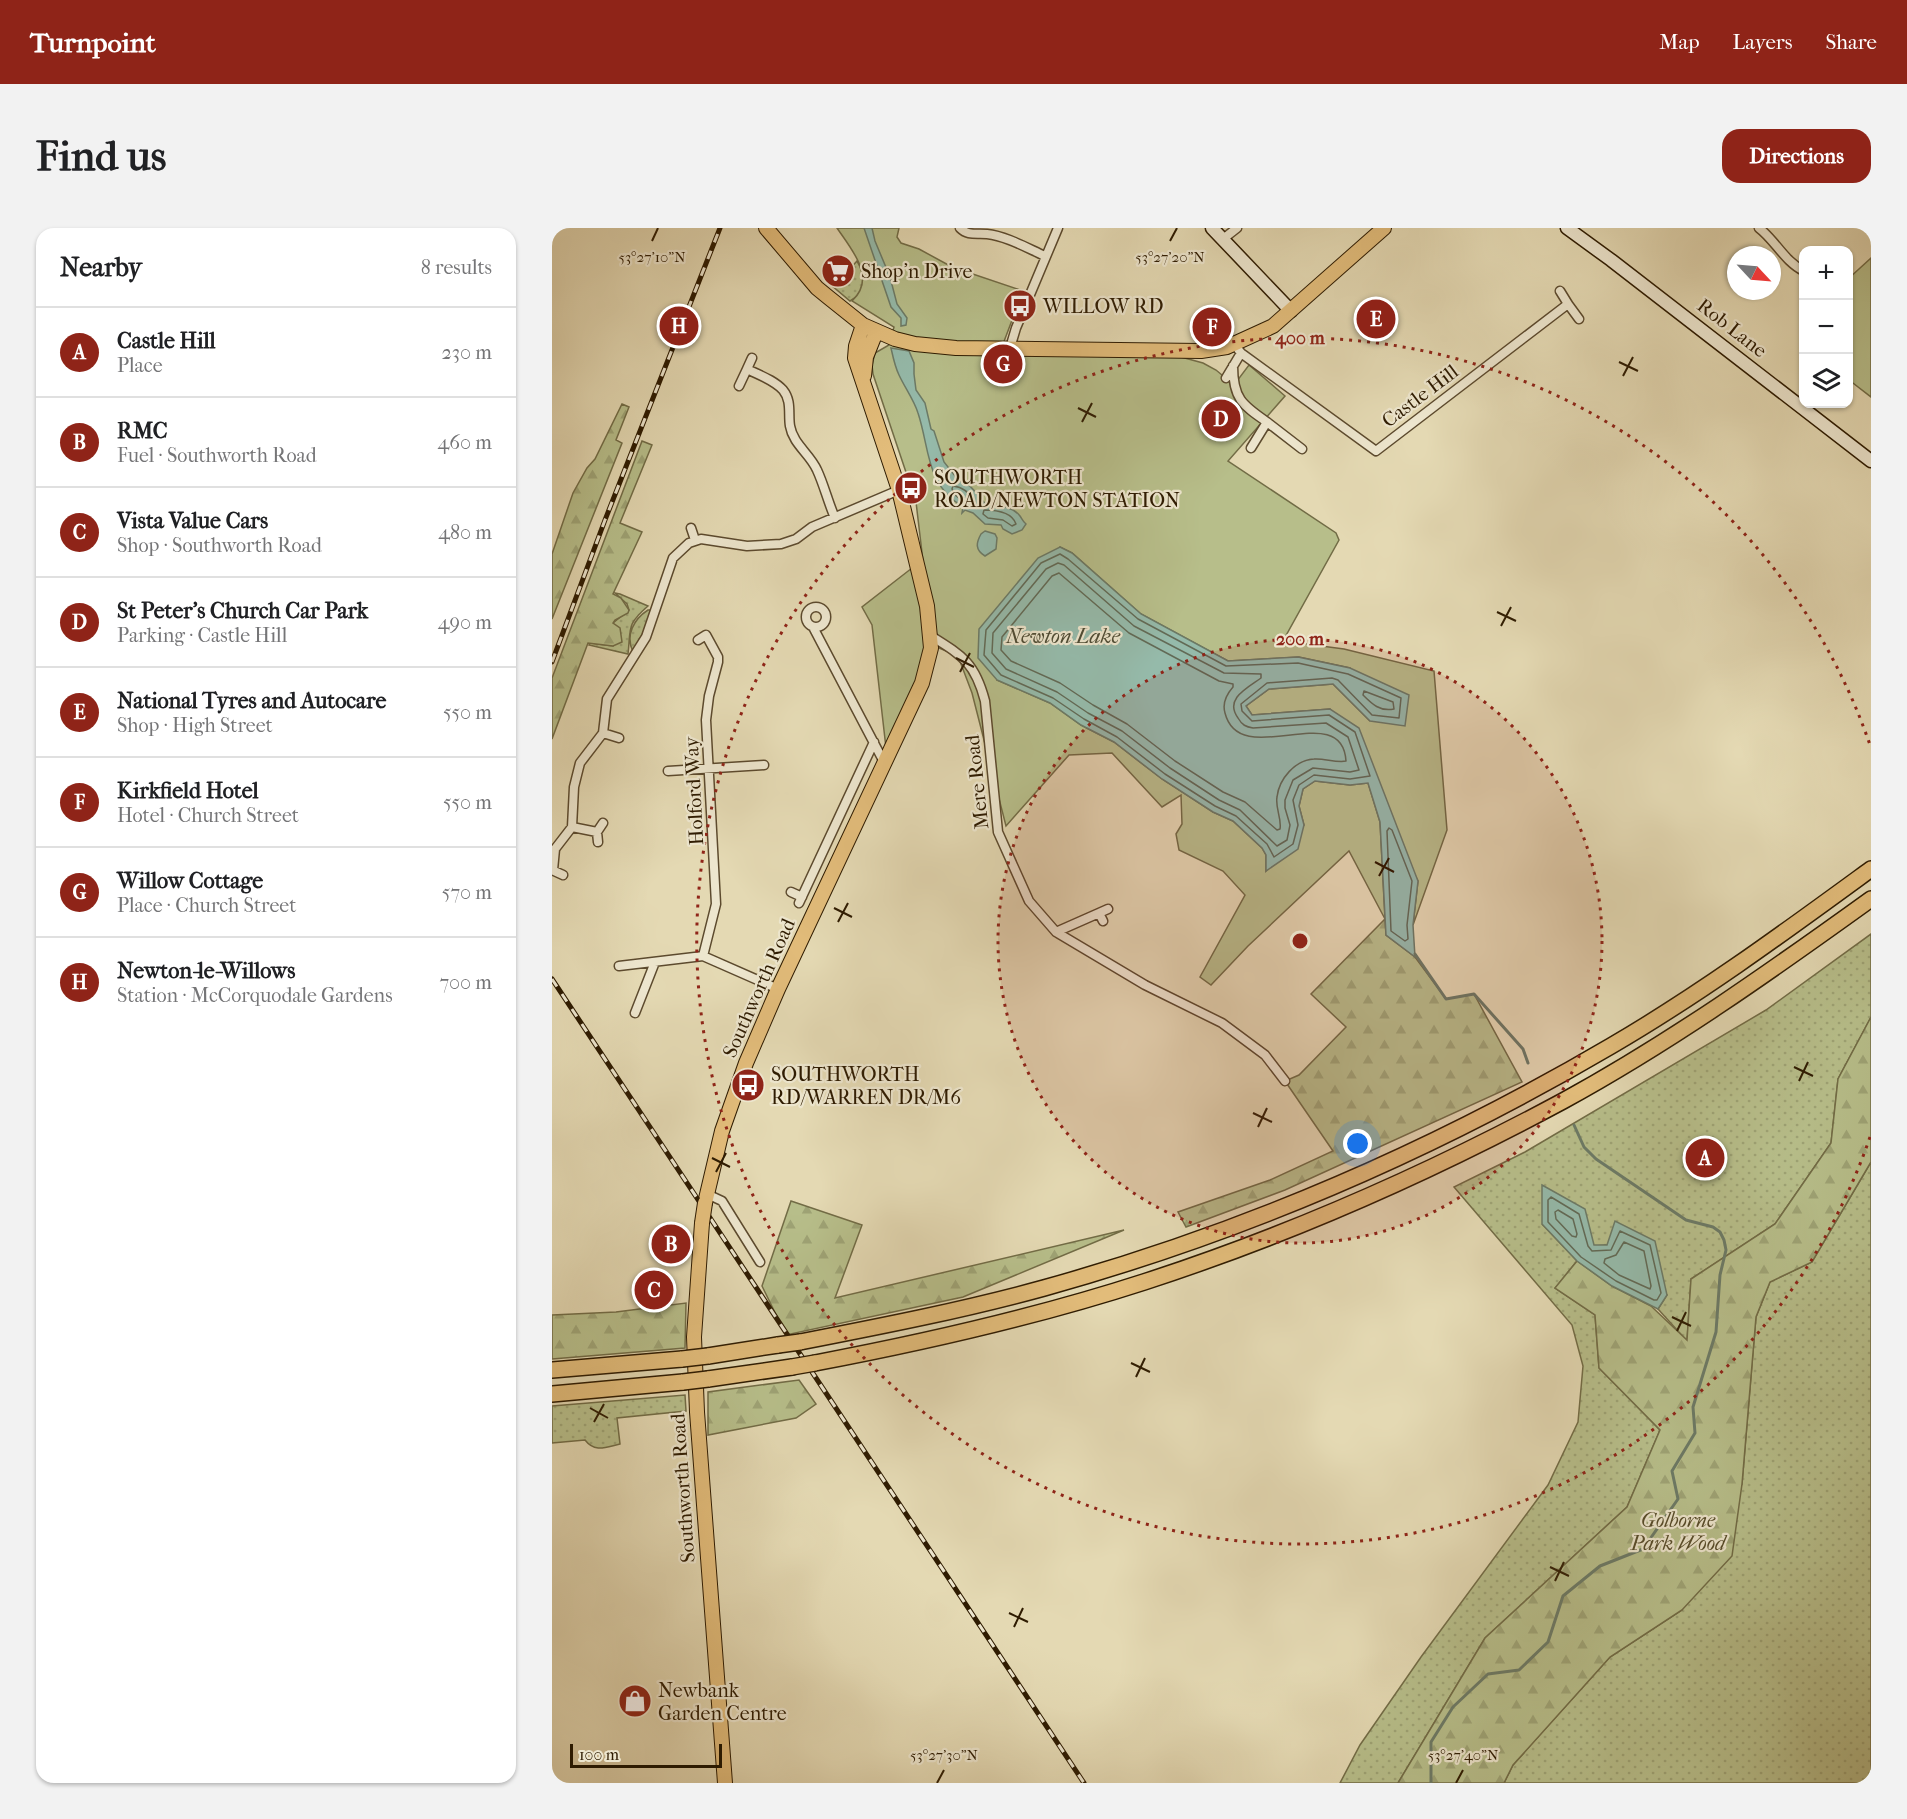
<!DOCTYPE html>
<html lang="en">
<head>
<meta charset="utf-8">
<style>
  :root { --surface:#fff; --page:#f2f2f2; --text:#202124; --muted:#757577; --line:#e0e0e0; --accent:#8f2418 }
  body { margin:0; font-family:"IM FELL French Canon",serif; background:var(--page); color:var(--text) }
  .controls { position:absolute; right:18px; top:18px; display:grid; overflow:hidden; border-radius:12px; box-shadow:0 2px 4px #0004 }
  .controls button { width:54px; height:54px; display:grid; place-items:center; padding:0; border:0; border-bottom:2px solid var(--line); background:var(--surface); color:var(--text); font:30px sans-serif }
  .compass { position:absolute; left:1175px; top:18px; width:54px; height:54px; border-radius:50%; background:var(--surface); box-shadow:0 2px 4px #0004; rotate:116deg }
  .scale { position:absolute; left:18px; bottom:15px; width:152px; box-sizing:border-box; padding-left:6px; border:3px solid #2e1b01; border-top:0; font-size:16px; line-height:21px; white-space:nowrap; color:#2e1b01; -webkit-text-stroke:4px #ede6ce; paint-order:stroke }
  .you { position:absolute; left:806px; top:916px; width:21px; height:21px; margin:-15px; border:4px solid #fff; border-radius:50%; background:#1a73e8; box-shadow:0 0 0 9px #1a73e833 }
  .badge { display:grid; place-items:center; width:39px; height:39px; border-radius:50%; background:var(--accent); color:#fff; font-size:20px; font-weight:700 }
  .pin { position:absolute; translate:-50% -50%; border:3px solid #fff; box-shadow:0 2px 6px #0006 }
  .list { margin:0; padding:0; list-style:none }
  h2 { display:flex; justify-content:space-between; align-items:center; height:78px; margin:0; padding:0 24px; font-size:26px }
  h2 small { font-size:20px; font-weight:400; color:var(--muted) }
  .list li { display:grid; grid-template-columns:39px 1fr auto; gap:18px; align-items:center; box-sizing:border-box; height:90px; padding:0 24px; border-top:2px solid var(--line) }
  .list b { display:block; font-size:22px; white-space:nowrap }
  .list p { margin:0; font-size:20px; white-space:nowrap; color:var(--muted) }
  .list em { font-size:20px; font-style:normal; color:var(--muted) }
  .icon { flex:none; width:33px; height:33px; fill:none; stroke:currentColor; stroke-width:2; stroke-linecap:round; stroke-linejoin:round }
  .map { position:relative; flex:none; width:1319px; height:1555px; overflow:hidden; border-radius:18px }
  header { display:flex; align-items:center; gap:36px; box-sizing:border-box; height:84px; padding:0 30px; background:var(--accent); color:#fff }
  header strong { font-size:28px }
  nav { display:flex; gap:33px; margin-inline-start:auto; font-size:21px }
  .intro { display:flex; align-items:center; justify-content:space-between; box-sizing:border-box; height:144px; padding:0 36px }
  h1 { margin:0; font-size:42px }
  .button { padding:15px 27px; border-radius:18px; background:var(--accent); color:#fff; font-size:21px; font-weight:700 }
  main { display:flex; gap:36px; padding:0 36px }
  aside { flex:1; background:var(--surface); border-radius:18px; box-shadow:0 2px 4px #0004 }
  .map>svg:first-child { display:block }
  .grass { fill:url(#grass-dots); stroke:#726c46; stroke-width:1.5 }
  .forest { fill:url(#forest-firs); stroke:#726c46; stroke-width:1.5 }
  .green { fill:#b7be8a; stroke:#726c46; stroke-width:1.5 }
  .water { fill:#95baaa; stroke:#6c7a66; stroke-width:1.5 }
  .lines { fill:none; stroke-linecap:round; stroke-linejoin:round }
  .shore { stroke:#626a56; stroke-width:1.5 }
  .stream { stroke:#6c7a66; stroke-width:3 }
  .street-casing { stroke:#5c4a2e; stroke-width:11 }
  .secondary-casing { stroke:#2e1b01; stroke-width:15 }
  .primary-casing { stroke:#2e1b01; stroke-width:16 }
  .highway-casing { stroke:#2e1b01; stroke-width:18 }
  .street { stroke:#ede6ce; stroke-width:8 }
  .secondary { stroke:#ede6ce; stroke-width:12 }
  .primary { stroke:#e2bc7a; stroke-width:14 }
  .highway { stroke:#e2bc7a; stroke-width:15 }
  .rail-casing { stroke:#2e1b01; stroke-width:5 }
  .rail { stroke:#ede6ce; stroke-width:3; stroke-dasharray:9; stroke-linecap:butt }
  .primary-bridge-casing { stroke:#2e1b01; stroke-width:16; stroke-linecap:butt }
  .highway-bridge-casing { stroke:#2e1b01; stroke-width:18; stroke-linecap:butt }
  .primary-bridge { stroke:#e2bc7a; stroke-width:14 }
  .highway-bridge { stroke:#e2bc7a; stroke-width:15 }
  .ticks { fill:none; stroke:#2e1b01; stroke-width:2 }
  .ring { fill:none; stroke:#8f2418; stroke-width:3; stroke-dasharray:3 6 }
  .labels { text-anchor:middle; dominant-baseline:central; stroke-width:4.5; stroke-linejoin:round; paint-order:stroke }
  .poi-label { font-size:20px; fill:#2e1b01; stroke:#ede6ce; text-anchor:start }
  .street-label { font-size:20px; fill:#2e1b01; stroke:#ede6ce }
  .park-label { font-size:20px; font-style:italic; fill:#574c2a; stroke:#ede6ce }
  .water-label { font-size:21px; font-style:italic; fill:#4d4b34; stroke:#ede6ce }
  .ticks-label { font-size:15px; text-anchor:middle; fill:#2e1b01; stroke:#ede6ce; stroke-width:4.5; stroke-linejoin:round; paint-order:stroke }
  .centre { fill:#8f2418; stroke:#ede6ce; stroke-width:3 }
  .ring-label { font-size:18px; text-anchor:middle; font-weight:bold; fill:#8f2418; stroke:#ede6ce; stroke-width:4.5; stroke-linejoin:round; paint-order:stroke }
</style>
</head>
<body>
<header>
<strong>Turnpoint</strong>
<nav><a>Map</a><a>Layers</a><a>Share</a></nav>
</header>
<div class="intro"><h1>Find us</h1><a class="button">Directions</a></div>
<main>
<aside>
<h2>Nearby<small>8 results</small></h2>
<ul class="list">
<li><span class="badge">A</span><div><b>Castle Hill</b><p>Place</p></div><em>230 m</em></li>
<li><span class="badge">B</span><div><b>RMC</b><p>Fuel · Southworth Road</p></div><em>460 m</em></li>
<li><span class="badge">C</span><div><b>Vista Value Cars</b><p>Shop · Southworth Road</p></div><em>480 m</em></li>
<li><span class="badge">D</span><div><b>St Peter's Church Car Park</b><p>Parking · Castle Hill</p></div><em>490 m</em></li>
<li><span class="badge">E</span><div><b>National Tyres and Autocare</b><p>Shop · High Street</p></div><em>550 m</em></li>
<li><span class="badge">F</span><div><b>Kirkfield Hotel</b><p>Hotel · Church Street</p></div><em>550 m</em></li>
<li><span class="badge">G</span><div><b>Willow Cottage</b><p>Place · Church Street</p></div><em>570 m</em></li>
<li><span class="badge">H</span><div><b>Newton-le-Willows</b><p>Station · McCorquodale Gardens</p></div><em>700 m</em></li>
</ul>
</aside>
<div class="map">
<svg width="1319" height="1555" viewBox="0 0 1319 1555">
  <defs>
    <pattern id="grass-dots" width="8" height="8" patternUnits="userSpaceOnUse" patternTransform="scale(1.5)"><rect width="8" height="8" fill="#b7be8a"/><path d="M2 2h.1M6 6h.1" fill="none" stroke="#9ea375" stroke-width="1.8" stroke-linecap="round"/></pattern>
    <pattern id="forest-firs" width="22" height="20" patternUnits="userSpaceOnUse" patternTransform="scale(1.5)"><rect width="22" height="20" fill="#b7be8a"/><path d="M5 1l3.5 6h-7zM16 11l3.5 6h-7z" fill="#9ea375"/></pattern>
  </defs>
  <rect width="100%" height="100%" fill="#e4d9b3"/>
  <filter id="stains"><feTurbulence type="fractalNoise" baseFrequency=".00333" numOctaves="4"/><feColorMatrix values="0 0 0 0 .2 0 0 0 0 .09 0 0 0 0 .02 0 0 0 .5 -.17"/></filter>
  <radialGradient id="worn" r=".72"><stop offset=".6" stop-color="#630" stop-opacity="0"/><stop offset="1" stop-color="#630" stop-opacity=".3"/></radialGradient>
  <!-- grass -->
  <path class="grass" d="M305,33C314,48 314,64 298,73L272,51L273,49L276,51L277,50L284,56Z
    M63,365L68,366L96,378C74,397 79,400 76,426L37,417L38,415L61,418V395L77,382L75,376Z
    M96,382H99L91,405L81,424C73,407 82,391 96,382Z
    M1319,706V789L1286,851L1279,915L1223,996L1139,1051L1135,1113L1106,1081L1115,1067L1055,1017L1042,1018L990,996L1025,1033L1003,1060L1043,1087L1047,1140L1108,1202L1075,1279L933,1410L846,1555H788L808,1517L869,1429L996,1257L1026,1194L1031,1138L1020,1097L902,959L973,924L1214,782Z
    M1319,934V1555H952L961,1537L1058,1429L1130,1382L1190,1256L1204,1089L1218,1054L1260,1034Z
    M133,1167L134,1183L65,1190L68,1216C54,1219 43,1225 33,1212L0,1215V1178Z"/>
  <!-- forest -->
  <path class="forest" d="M70,176L77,179L64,212L70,215L0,391V326L21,265L35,240L43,231Z
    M90,213L100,217L68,295L90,304L61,366L69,370L77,382L76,385L63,392L61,395L68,400L70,414L61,418L36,415L0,511V450Z
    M833,691L834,707L863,729L894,771L922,766L970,854L733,962L634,999L626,984L718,952L781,923L733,853L747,847L794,799L759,766Z
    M1319,789V934L1260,1034L1218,1054L1204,1089L1190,1256L1180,1328L1130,1382L1058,1429L961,1537L952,1555H846L933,1410L1075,1279L1108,1202L1047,1140L1043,1087L1003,1060L1025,1033L1060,1058L1099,1078L1135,1112L1139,1051L1223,996L1279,915L1286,851Z
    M239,973L310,997L283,1070L572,1002L411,1069L234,1107L210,1058Z
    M134,1075L133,1120L0,1131V1087L64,1084Z
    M247,1152L264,1176L244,1190L156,1207V1164Z"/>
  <!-- green -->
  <path class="green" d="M285,0H347L345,9L349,15L367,21L400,39L471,63L448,124L607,123L651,135L664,142L682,157L697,137L733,168L676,233L784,305L787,312L731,413L792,421L882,443L895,602L861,697L866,653L778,481L700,487L694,478L717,461L781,456L818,493L798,440L747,429L676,433L589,386L520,325L508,319L445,452L498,475L529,497L562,514L610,551L661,584L681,593L710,620L714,627V643L752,597L747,578L751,561L763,553L798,557L816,555L828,594L833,691L797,623L696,718L659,757L648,749L693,667L671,643L627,622L624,606L630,596L629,567L610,579L560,525L517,527L454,598L420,465L406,428L373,414L374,430L334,520L320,397L310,379L360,340L371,333L364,274L321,146L320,137L323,125L337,117L342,99L300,73C325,50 300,22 285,0Z
    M1319,30V169L1297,152L1296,51Z"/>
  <!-- water -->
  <path class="water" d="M312,0H320L323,13L338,49L345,76L355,90L354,97L349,98V90L339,79Z
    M339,120L357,123L362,135V146L364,162L373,175L379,201L382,203L392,234L407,253C420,255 424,267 433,275C444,278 460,277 468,288C470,291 471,294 474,296L470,302L460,306L451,301L449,297L433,296L421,285L413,282L410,285L411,279C373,256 378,221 366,185C362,172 353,160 347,147C343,139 341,129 339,120Z
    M433,303L443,306L445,310L444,321L433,328C423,322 424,315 429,306Z
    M508,319L520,325L589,386L676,433L746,429L798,440L857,467L853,498L818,493L781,456L717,461L694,478L700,487L778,481L807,500L866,653L861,697L863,729L834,707L828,594L816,555L798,557L763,553L751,561L747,578L752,597L746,621L714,643V627L710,620L681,593L661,584L610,551L562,514L529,497L498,475L445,452L426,430L427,401L486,330Z
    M990,957L1033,981L1042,1017H1055L1063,993L1103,1013L1115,1067L1106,1081L1060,1058L1025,1033L990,996Z"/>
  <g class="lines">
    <!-- shore -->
    <path class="shore" d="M401,258C411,259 418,265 423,274L422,277L417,278L403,267L400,261Z
      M432,282C443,282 460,284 464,296L460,298L451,292L436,290L431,286Z
      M508,326L516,331L586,391L674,438L746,435L796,446L849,470L847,490L820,487L786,452L780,450L715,455L689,476L690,483L700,493L777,487L803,504L818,548L798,551L762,547L747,557L741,572L746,597L741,616L722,629L715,616L684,588L663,578L613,546L565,509L532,491L501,470L449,447L432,427L434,402L489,335Z
      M506,335L512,337L582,398L672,445L709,446V450C695,460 672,471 686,490C690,497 694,499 701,500L774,495L796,509L807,542L798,544L761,540L741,552L733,572V580L738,597L735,612L725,618L688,582L667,572L618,540L570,503L536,485L505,464L454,441L440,425L441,405L494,341Z
      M507,345L577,405L667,453L681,456V459C674,467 670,475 673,485C688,544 790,469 794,533C784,535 772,530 762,531C743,532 727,551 725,569C723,580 730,591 728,601L725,602L693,574L671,564L623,533L575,496L541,477L508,455L459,433L449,422L450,409L500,348Z
      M812,463L841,474L842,481C828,484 820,476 811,467Z
      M837,600L840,602L860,653L855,697L856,711L853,713L839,703L835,603Z
      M999,969L1027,986L1036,1018L1040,1023L1059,1022L1068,1003L1098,1017L1109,1065L1105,1072H1102L1064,1053L1029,1029L996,994V972Z
      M1006,982L1021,991L1025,1006L1024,1009L1020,1008L1004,991L1003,984Z
      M1072,1014L1092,1023L1099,1058L1098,1061L1067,1047L1052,1035L1053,1031L1064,1027Z"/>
    <!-- stream -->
    <path class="stream" d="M863,726L894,771L922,766L971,821L976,835
      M879,1555V1514L901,1479L936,1446L967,1442L996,1414L1011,1368L1048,1338L1091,1321L1126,1271L1120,1243L1143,1205L1141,1179L1164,1104L1168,1047L1174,1022L1172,1012L1168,1004L1161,999L1134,992L1044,931L1032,919L1022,897"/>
    <defs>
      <path id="street" d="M408,0C416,8 424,5 435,6C454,8 475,20 493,28
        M1207,0C1223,12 1233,34 1252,43
        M671,11L685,0
        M1016,76L1027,91
        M682,116L689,125L824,223L1016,76L1008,63
        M458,120L464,100L506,0
        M681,138C681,170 690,177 715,194L699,220
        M195,141L200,130
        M674,150L689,125
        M187,158L195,141C207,147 222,152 231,162C240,173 236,186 238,198C241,216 258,226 265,242C272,257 276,274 283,290
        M715,194L750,221
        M139,300L143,312
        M254 389a10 10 0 1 1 20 0a10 10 0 1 1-20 0Z
        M261,399L333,536
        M379,408C411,428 423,435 433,473L446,604L477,673L504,704L593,757L670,795L713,827L733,853
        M146,412L154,407L166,429V434L157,468L154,492L164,676L151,728
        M51,505L67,510
        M116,543L212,537
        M20,599L45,604
        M46,614L45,604L51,595
        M0,642L11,647
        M1,642L3,621L20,599L22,559L28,535L51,505L55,471L94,409L121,330L137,315L149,311L195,318L229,316L244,311L260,299L347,262
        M239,664L250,669
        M247,675L322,514
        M551,693L547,685L556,681
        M504,704L547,685
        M67,738L151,728L226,761
        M83,785L103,734
        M155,966L170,973L208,1034"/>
      <path id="secondary" d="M660,0L739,83
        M1015,0L1059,32L1319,233"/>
      <path id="primary" d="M214,0L265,60L276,69L311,97L343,111L363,116L404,120L649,123L675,119L721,98L832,0
        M312,148L314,129L324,104
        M153,975L170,903L194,835L226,761L370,455L379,420L375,378L347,262L303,130L304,118L311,97
        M150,995L142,1109L145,1184L173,1555"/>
      <path id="highway" d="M248,1114C330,1098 412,1082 492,1060C690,1005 882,922 1059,818C1150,765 1234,703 1319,641
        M156,1128L226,1117
        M263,1135C374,1114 484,1089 592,1054C737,1007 877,945 1011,873C1119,814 1219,743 1319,671
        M0,1142L130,1131
        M156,1151L240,1139
        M0,1166L131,1154"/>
    </defs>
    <!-- street casing -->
    <use href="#street" class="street-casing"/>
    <!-- secondary casing -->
    <use href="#secondary" class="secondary-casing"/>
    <!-- primary casing -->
    <use href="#primary" class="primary-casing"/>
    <!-- highway casing -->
    <use href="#highway" class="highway-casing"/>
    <!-- street -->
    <use href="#street" class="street"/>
    <!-- secondary -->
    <use href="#secondary" class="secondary"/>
    <!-- primary -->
    <use href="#primary" class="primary"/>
    <!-- highway -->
    <use href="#highway" class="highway"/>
    <defs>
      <path id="rail" d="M0,434L53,292L168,0
        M0,751L532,1555"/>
    </defs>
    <!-- rail casing -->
    <use href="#rail" class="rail-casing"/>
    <!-- rail -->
    <use href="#rail" class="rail"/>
    <defs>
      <path id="primary-bridge" d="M150,995L153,975"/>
      <path id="highway-bridge" d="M226,1117L248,1114
        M130,1131L156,1128
        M240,1139L263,1135
        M131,1154L156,1151"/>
    </defs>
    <!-- primary-bridge casing -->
    <use href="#primary-bridge" class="primary-bridge-casing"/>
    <!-- highway-bridge casing -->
    <use href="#highway-bridge" class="highway-bridge-casing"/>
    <!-- primary-bridge -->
    <use href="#primary-bridge" class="primary-bridge"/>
    <!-- highway-bridge -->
    <use href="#highway-bridge" class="highway-bridge"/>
  </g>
  <!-- ticks -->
  <path class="ticks" d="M100,13L106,0M618,13L625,0M1067,134L1086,143M1071,148L1081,129M526,180L544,189M530,194L540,175M945,384L964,393M949,398L959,379M404,430L422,439M408,444L418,425M823,634L842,644M827,648L837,630M282,680L300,689M286,694L296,675M1242,839L1261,848M1247,853L1256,834M701,885L720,894M706,899L715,880M160,930L178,939M164,944L174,925M1120,1089L1139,1098M1125,1103L1134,1084M579,1135L598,1144M584,1149L593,1130M38,1180L56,1190M42,1194L52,1176M998,1339L1017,1348M1003,1353L1012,1334M457,1385L476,1394M462,1399L471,1380M385,1555L392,1542M904,1555L911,1542"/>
  <!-- distance rings -->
  <circle cx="748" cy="713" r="302" fill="#8f2418" fill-opacity=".12"/>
  <g class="ring">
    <circle cx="748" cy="713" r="302"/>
    <path d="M1318 909A603 603 0 1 1 1318 517"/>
  </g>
  <!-- icons -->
  <defs>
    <symbol id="supermarket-disc" viewBox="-11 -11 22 22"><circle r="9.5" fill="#8f2418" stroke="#ede6ce"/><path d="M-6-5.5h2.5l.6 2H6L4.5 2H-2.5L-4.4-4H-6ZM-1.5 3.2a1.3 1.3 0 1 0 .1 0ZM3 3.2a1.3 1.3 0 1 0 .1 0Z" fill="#fff"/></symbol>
    <symbol id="bus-disc" viewBox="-11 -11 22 22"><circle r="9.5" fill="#8f2418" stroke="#ede6ce"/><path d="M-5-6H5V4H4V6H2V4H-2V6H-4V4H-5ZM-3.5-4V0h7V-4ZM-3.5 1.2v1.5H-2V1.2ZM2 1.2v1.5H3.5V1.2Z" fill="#fff"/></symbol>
    <symbol id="shop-disc" viewBox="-11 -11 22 22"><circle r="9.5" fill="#8f2418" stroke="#ede6ce"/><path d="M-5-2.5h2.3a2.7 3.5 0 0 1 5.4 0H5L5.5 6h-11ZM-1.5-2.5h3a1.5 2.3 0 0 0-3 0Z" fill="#fff"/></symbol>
  </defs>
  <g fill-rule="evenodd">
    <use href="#supermarket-disc" x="267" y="24" width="38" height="38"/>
    <use href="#bus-disc" x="449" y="59" width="38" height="38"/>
    <use href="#bus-disc" x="340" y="241" width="38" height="38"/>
    <use href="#bus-disc" x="177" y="838" width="38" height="38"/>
    <use href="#shop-disc" x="64" y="1454" width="38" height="38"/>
  </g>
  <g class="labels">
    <!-- poi labels -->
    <g class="poi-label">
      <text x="309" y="43">Shop'n Drive</text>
      <text x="491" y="78">WILLOW RD</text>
      <text x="382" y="249">SOUTHWORTH<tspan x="382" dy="23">ROAD/NEWTON STATION</tspan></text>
      <text x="219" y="846">SOUTHWORTH<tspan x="219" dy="23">RD/WARREN DR/M6</tspan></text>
      <text x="106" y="1462">Newbank<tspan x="106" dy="23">Garden Centre</tspan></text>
    </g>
    <!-- street labels -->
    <g class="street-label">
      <text transform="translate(1180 100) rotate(38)">Rob Lane</text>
      <text transform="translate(868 168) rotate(-37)">Castle Hill</text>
      <text transform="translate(425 554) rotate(-96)">Mere Road</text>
      <text transform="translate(142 563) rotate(-93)">Holford Way</text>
      <text transform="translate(207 760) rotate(-66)">Southworth Road</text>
      <text transform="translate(131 1260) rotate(-94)">Southworth Road</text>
    </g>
    <!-- park labels -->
    <g class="park-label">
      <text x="1126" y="1292">Golborne<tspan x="1126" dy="23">Park Wood</tspan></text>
    </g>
    <!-- water labels -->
    <g class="water-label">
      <text x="511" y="408">Newton Lake</text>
    </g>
  </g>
  <g class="ticks-label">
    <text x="100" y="34">53°27'10"N</text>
    <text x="618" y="34">53°27'20"N</text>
    <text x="392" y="1532">53°27'30"N</text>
    <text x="911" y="1532">53°27'40"N</text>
  </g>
  <circle cx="748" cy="713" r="9" class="centre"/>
  <g class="ring-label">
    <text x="748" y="116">400 m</text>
    <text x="748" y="417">200 m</text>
  </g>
  <rect width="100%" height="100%" filter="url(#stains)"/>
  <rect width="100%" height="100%" fill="url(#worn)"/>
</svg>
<div class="controls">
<button>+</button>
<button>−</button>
<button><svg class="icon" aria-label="layers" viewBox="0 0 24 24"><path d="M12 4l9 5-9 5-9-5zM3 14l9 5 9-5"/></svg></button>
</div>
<svg class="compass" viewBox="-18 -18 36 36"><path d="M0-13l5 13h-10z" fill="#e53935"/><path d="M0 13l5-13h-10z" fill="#757577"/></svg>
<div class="scale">100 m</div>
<div class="you"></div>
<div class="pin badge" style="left:1153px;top:930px">A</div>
<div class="pin badge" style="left:119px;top:1016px">B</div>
<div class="pin badge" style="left:102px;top:1062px">C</div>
<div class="pin badge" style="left:669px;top:191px">D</div>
<div class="pin badge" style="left:824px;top:91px">E</div>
<div class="pin badge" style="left:660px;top:99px">F</div>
<div class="pin badge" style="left:451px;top:136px">G</div>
<div class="pin badge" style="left:127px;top:98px">H</div>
</div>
</main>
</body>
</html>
